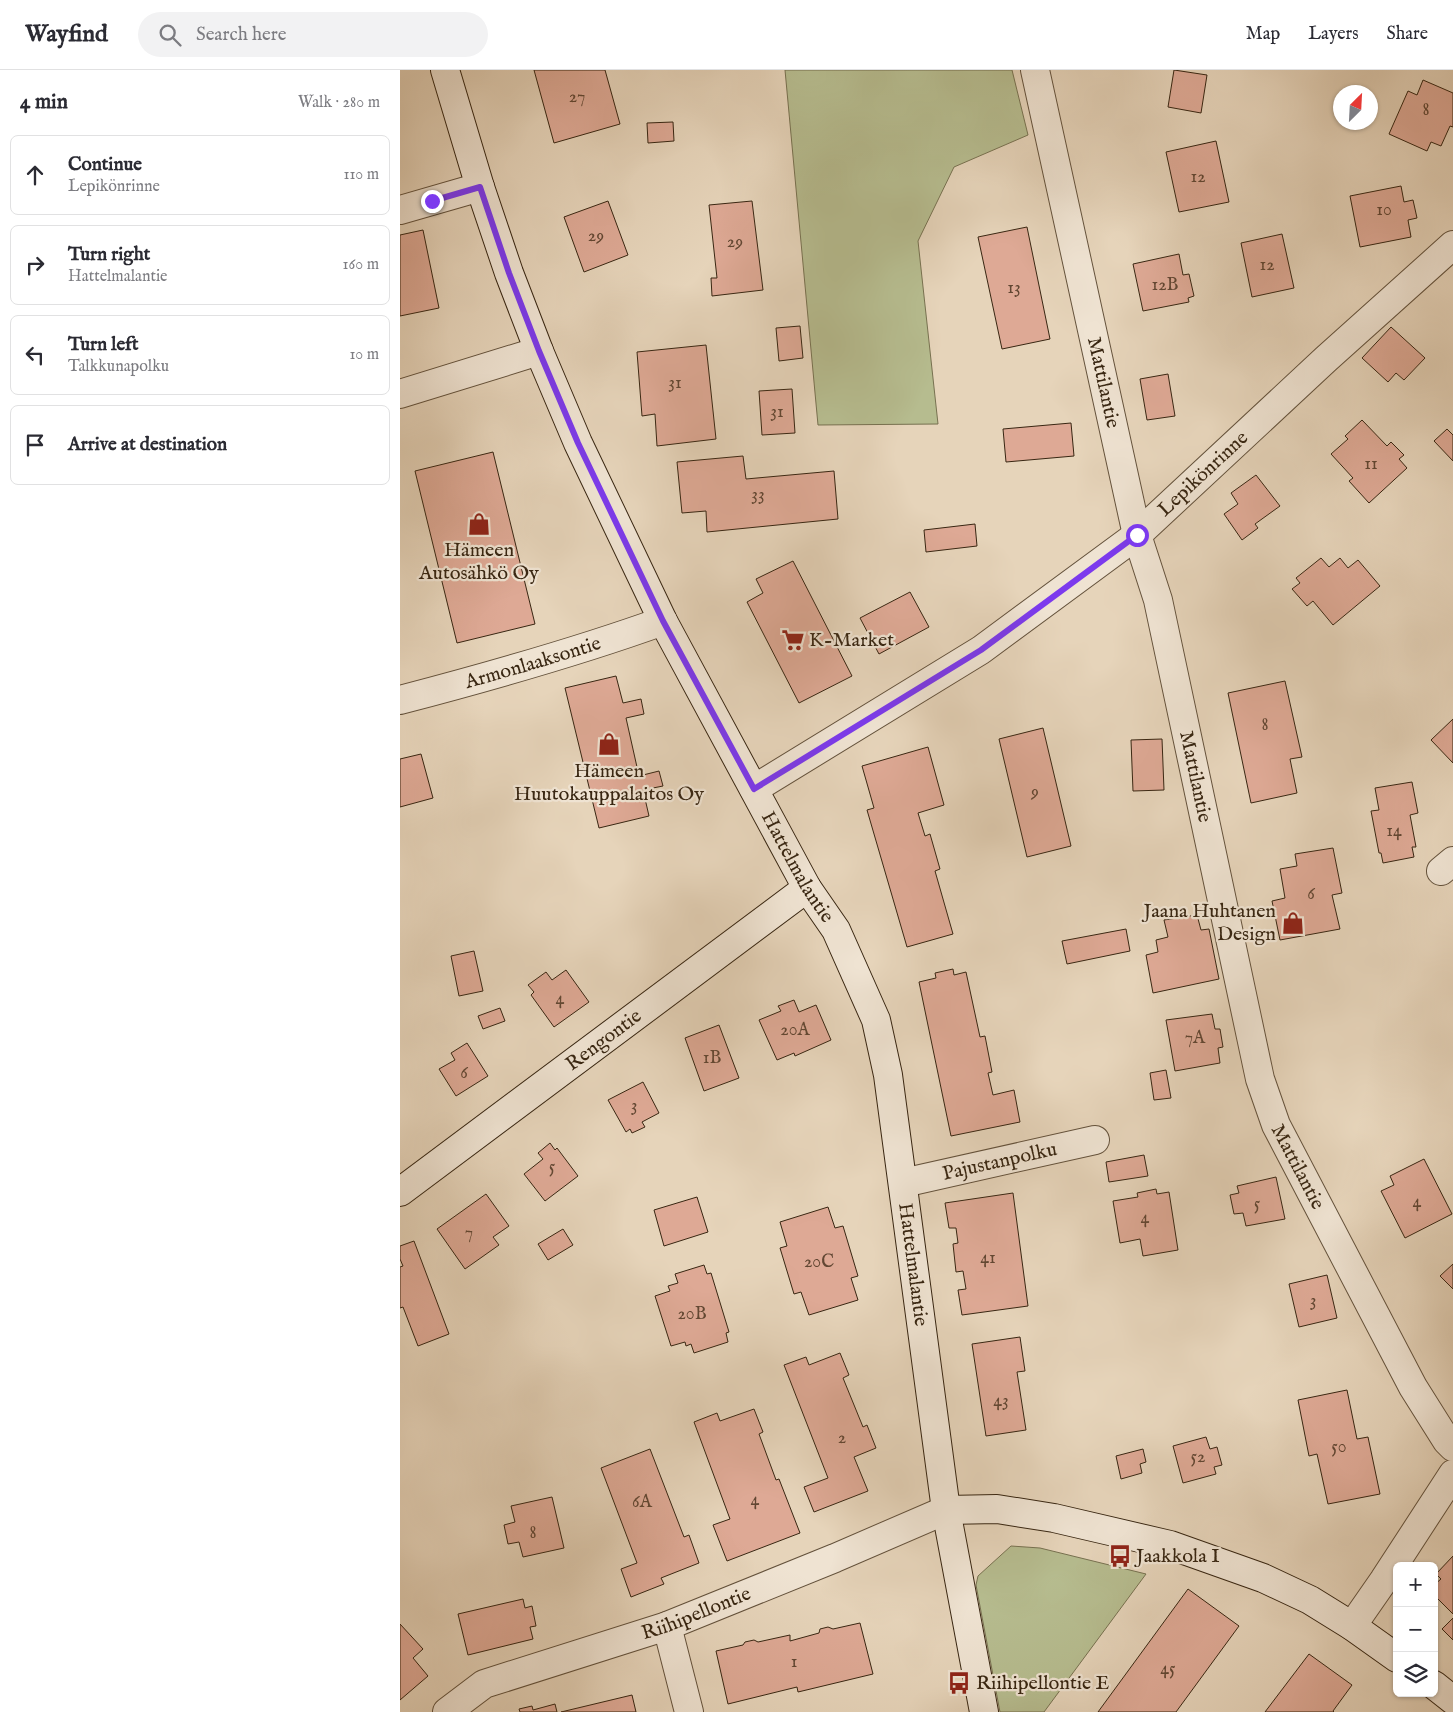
<!DOCTYPE html>
<html lang="en">
<head>
<meta charset="utf-8">
<style>
  :root { --surface:#fff; --page:#f2f2f3; --text:#2b2b33; --muted:#7c7c81; --line:#e1e1e2 }
  body { margin:0; font-family:"IM FELL English",serif; background:var(--page); color:var(--text) }
  .controls { position:absolute; right:15px; bottom:15px; display:grid; overflow:hidden; border-radius:8px; box-shadow:0 1px 4px #0004 }
  .controls button { width:45px; height:45px; display:grid; place-items:center; padding:0; border:0; border-bottom:1px solid var(--line); background:var(--surface); color:var(--text); font:25px sans-serif }
  .compass { position:absolute; left:933px; top:15px; width:45px; height:45px; border-radius:50%; background:var(--surface); box-shadow:0 1px 4px #0004; rotate:24deg }
  .stop { position:absolute; width:15px; height:15px; margin:-11px; border:4px solid #7c3aed; border-radius:50%; background:#fff }
  .stop.end { background:#7c3aed; border-color:#fff; box-shadow:0 1px 5px #0008 }
  .list { margin:0; padding:0; list-style:none }
  h2 { display:flex; justify-content:space-between; align-items:center; height:65px; margin:0; padding:0 20px; font-size:21px }
  h2 small { font-size:16px; font-weight:400; color:var(--muted) }
  .list li { display:grid; grid-template-columns:32px 1fr auto; gap:15px; align-items:center; box-sizing:border-box; height:80px; margin:0 10px 10px; padding:0 10px; border:1px solid var(--line); border-radius:8px }
  .list b { display:block; font-size:19px; white-space:nowrap }
  .list p { margin:0; font-size:16px; white-space:nowrap; color:var(--muted) }
  .list em { font-size:16px; font-style:normal; color:var(--muted) }
  .icon { flex:none; width:28px; height:28px; fill:none; stroke:currentColor; stroke-width:2; stroke-linecap:round; stroke-linejoin:round }
  .map { position:relative; flex:none; width:1053px; height:1642px; overflow:hidden }
  header { display:flex; align-items:center; gap:30px; box-sizing:border-box; height:70px; padding:0 25px; background:var(--surface); border-bottom:1px solid var(--line) }
  header strong { font-size:24px }
  nav { display:flex; gap:28px; margin-inline-start:auto; font-size:18px }
  .search { width:350px; height:45px; background:var(--page); display:flex; align-items:center; gap:12px; box-sizing:border-box; padding:0 18px; border-radius:28px; color:var(--muted); font-size:19px }
  main { display:flex }
  aside { flex:1; background:var(--surface) }
  .map>svg:first-child { display:block }
  .green { fill:#b6bc8f; stroke:#777150 }
  .building { fill:#dea995; stroke:#382612 }
  .lines { fill:none; stroke-linecap:round; stroke-linejoin:round }
  .street-casing { stroke:#64523c; stroke-width:30 }
  .secondary-casing { stroke:#382612; stroke-width:30 }
  .street { stroke:#efe3d2; stroke-width:28 }
  .secondary { stroke:#efe3d2; stroke-width:28 }
  .route { stroke:#7c3aed; stroke-width:6 }
  .labels { text-anchor:middle; dominant-baseline:central; stroke-width:4.5; stroke-linejoin:round; paint-order:stroke }
  .number-label { font-size:18px; fill:#624733 }
  .street-label { font-size:20px; fill:#382612; stroke:#efe3d2 }
  .poi-label { font-size:20px; fill:#382612; stroke:#efe3d2; text-anchor:start }
</style>
</head>
<body>
<header>
<strong>Wayfind</strong>
<div class="search"><svg class="icon" aria-label="search" viewBox="0 0 24 24"><circle cx="10" cy="10" r="6"/><path d="M15 15l6 6"/></svg>Search here</div>
<nav><a>Map</a><a>Layers</a><a>Share</a></nav>
</header>
<main>
<aside>
<h2>4 min<small>Walk · 280 m</small></h2>
<ul class="list">
<li><svg class="icon" aria-label="ahead" viewBox="0 0 24 24"><path d="M12 20V5M6 11l6-6 6 6"/></svg><div><b>Continue</b><p>Lepikönrinne</p></div><em>110 m</em></li>
<li><svg class="icon" aria-label="right" viewBox="0 0 24 24"><path d="M7 20v-9h11M14 6l5 5-5 5"/></svg><div><b>Turn right</b><p>Hattelmalantie</p></div><em>160 m</em></li>
<li><svg class="icon" aria-label="left" viewBox="0 0 24 24"><path d="M17 20v-9H6M10 6l-5 5 5 5"/></svg><div><b>Turn left</b><p>Talkkunapolku</p></div><em>10 m</em></li>
<li><svg class="icon" aria-label="arrive" viewBox="0 0 24 24"><path d="M6 21V4h12l-3 4 3 4H6"/></svg><div><b>Arrive at destination</b></div></li>
</ul>
</aside>
<div class="map">
<svg width="1053" height="1642" viewBox="0 0 1053 1642">
  <rect width="100%" height="100%" fill="#e6d4ba"/>
  <filter id="stains"><feTurbulence type="fractalNoise" baseFrequency=".004" numOctaves="4"/><feColorMatrix values="0 0 0 0 .2 0 0 0 0 .09 0 0 0 0 .02 0 0 0 .5 -.17"/></filter>
  <radialGradient id="worn" r=".72"><stop offset=".6" stop-color="#630" stop-opacity="0"/><stop offset="1" stop-color="#630" stop-opacity=".3"/></radialGradient>
  <!-- green -->
  <path class="green" d="M385,0H612L628,65L554,97L518,171L538,354L418,355Z
    M611,1476L640,1478L746,1504L644,1642H600L576,1515L578,1506Z"/>
  <!-- building -->
  <path class="building" d="M134,0H205L220,54L154,73Z
    M774,0L807,5L801,43L768,37Z
    M1023,10L1053,23V57L1050,56L1041,76L1031,72L1027,81L989,64L1008,21L1017,25Z
    M273,52L274,71L248,73L247,53Z
    M816,71L829,132L779,142L766,82Z
    M1001,116L1004,132L1013,130L1017,148L1008,150L1011,167L960,177L950,126Z
    M208,131L228,185L184,202L164,147Z
    M352,131L363,220L312,226L311,208H317L309,135Z
    M627,157L650,269L602,279L578,167Z
    M23,160L39,238L0,246V165Z
    M882,164L894,218L852,227L841,173Z
    M779,184L783,205L789,204L794,226L788,228L789,232L743,241L733,194Z
    M400,256L403,288L379,291L376,258Z
    M991,257L1025,288L1004,310L996,303L988,312L962,288Z
    M306,275L316,369L257,376L255,344L242,346L237,282Z
    M768,304L775,346L747,350L740,309Z
    M392,319L395,363L362,365L359,321Z
    M962,350L987,376L991,372L1004,385L999,389L1007,398L969,433L949,411L953,408L931,384L948,369L945,366Z
    M671,353L674,386L606,392L603,359Z
    M1047,359L1053,365V391L1034,371Z
    M93,382L135,554L57,573L15,401Z
    M343,386L346,409L434,401L438,449L307,462L306,441L282,443L277,392Z
    M856,405L880,436L855,454L858,458L842,470L824,444L838,434L831,423Z
    M575,454L577,476L526,482L524,460Z
    M921,488L929,497L940,488L948,498L958,490L980,516L933,555L913,531L907,536L892,519L900,513L896,508Z
    M393,491L452,606L399,633L347,532L363,523L356,509Z
    M510,522L529,557L479,584L460,548Z
    M216,606L223,633L241,629L244,644L226,648L239,706L259,701L263,716L243,720L249,746L199,758L165,618Z
    M885,611L902,687L890,689L897,723L851,733L828,623Z
    M1053,649V693L1031,670Z
    M643,658L671,776L627,787L599,669Z
    M762,669L764,720L733,721L731,670Z
    M528,677L544,735L518,743L525,766L530,764L540,799L535,801L553,864L507,877L467,740L474,738L462,696Z
    M21,684L33,728L0,737V689Z
    M1012,712L1018,743L1010,745L1016,777H1012L1014,787L983,793L981,783H979L971,741L979,740L975,718Z
    M933,778L942,823L932,825L940,859L880,870L872,831L885,828L880,799L897,796L895,784Z
    M797,845L801,860L809,859L819,909L753,923L746,885L758,882L756,870L768,867L764,850Z
    M726,859L730,881L667,894L662,871Z
    M74,881L83,921L59,926L51,886Z
    M553,899L554,905L566,902L580,967L585,966L592,1002L588,1003L593,1025L614,1020L620,1052L551,1066L519,912L536,908L535,903Z
    M166,900L189,932L154,957L131,925L134,922L128,915L146,902L152,910Z
    M394,930L399,942L416,935L431,970L395,986L394,983L377,990L359,950L381,941L378,936Z
    M100,938L105,951L83,959L78,946Z
    M812,944L815,959H820L823,977L818,978L820,993L775,1001L766,950Z
    M319,955L339,1008L304,1021L285,968Z
    M67,973L88,1006L56,1026L39,999L55,990L51,983Z
    M766,1000L771,1028L754,1030L750,1003Z
    M243,1012L259,1043L242,1052L245,1057L232,1063L230,1059L226,1062L208,1030Z
    M150,1073L155,1080L157,1078L178,1106L145,1131L124,1104L143,1089L138,1083Z
    M744,1085L748,1106L709,1112L706,1092Z
    M1024,1089L1052,1144L1005,1168L981,1121L994,1115L990,1106Z
    M876,1107L885,1149L846,1156L843,1143L834,1144L830,1125L839,1123L837,1116Z
    M756,1119L757,1124L769,1122L778,1180L743,1186L740,1169L720,1173L713,1131L738,1127L737,1123Z
    M613,1123L628,1236L562,1245L558,1220L566,1219L563,1201L556,1202L553,1174L558,1173L556,1158H549L545,1133Z
    M86,1124L109,1156L93,1167L99,1175L65,1199L37,1159Z
    M297,1127L308,1162L264,1176L254,1140Z
    M428,1137L435,1158L443,1156L458,1206L451,1208L458,1230L409,1245L401,1222L394,1224L380,1178L387,1176L380,1152Z
    M163,1159L173,1175L148,1190L138,1174Z
    M14,1171L49,1264L18,1276L3,1237L0,1238V1197L3,1196L0,1189V1176Z
    M1053,1194V1219L1040,1206Z
    M304,1195L307,1204L311,1203L329,1262L326,1263L328,1272L294,1283L291,1274L286,1276L285,1272L271,1276L255,1226L270,1221L268,1216L278,1213L275,1204Z
    M927,1205L937,1248L899,1257L889,1214Z
    M620,1267L625,1301L617,1302L626,1360L586,1366L572,1274Z
    M440,1283L449,1305L443,1308L463,1357L467,1355L476,1378L454,1387L468,1421L414,1442L404,1417L428,1408L384,1295L406,1287L409,1295Z
    M947,1320L957,1369L968,1367L980,1424L928,1434L917,1384L909,1386L898,1330Z
    M354,1339L363,1362L359,1364L376,1410L379,1409L400,1463L327,1491L313,1455L330,1449L294,1352L317,1343L320,1351Z
    M806,1367L810,1379L817,1377L822,1395L814,1397L816,1404L783,1413L773,1376Z
    M250,1379L284,1467L289,1465L299,1493L261,1508L264,1514L231,1527L221,1499L237,1493L201,1398Z
    M743,1379L746,1392L740,1394L742,1403L721,1409L716,1386Z
    M152,1427L164,1478L123,1487L119,1472L108,1474L104,1455L115,1452L111,1436Z
    M1053,1486V1544L1034,1525V1515L1041,1509L1036,1504Z
    M788,1519L839,1556L776,1642H698Z
    M123,1529L125,1538L132,1536L136,1556L130,1557L133,1569L68,1585L58,1544Z
    M1053,1548V1570L1042,1559Z
    M460,1553L473,1604L398,1622L397,1617L328,1634L316,1581L343,1575L345,1572L354,1570L358,1572L390,1565V1571L419,1563L420,1559L428,1557L433,1559Z
    M0,1554L23,1579L13,1588L28,1606L0,1630Z
    M909,1584L952,1615L933,1641L934,1642H865Z
    M232,1625L236,1642H161Z
    M155,1634L157,1642H120L119,1639L132,1636L133,1640Z"/>
  <g class="lines">
    <defs>
      <g id="street">
        <path id="s1" d="M635,0L737,465L758,530L860,1009L876,1055L1013,1317L1047,1371L1053,1377"/>
        <path d="M0,140L80,117"/>
        <path d="M0,324L139,281"/>
        <path id="s2" d="M0,630C88,607 177,582 263,551"/>
        <path id="s3" d="M354,719L581,580L737,465L926,289L1053,175"/>
        <path d="M1041,801L1053,791"/>
        <path id="s4" d="M503,1113L695,1070"/>
        <path d="M267,1556L289,1642"/>
        <path d="M952,1556L984,1510L1053,1404"/>
        <path id="s5" d="M47,1642L84,1614L267,1556L435,1488L546,1440"/>
      </g>
      <g id="secondary">
        <path id="s6" d="M45,0L80,117L109,203L139,281L178,373L263,551L407,818L436,860L476,950L488,1005L546,1440L584,1642"/>
        <path id="s7" d="M0,1122L407,818"/>
        <path d="M546,1440L597,1439L654,1448L770,1475L863,1508L910,1530L952,1556L997,1588"/>
        <path d="M1034,1615L1053,1630"/>
      </g>
    </defs>
    <!-- street casing -->
    <use href="#street" class="street-casing"/>
    <!-- secondary casing -->
    <use href="#secondary" class="secondary-casing"/>
    <!-- street -->
    <use href="#street" class="street"/>
    <!-- secondary -->
    <use href="#secondary" class="secondary"/>
  </g>
  <g class="lines">
    <!-- route -->
    <path class="route" d="M32,131L80,117L109,203L139,281L178,373L263,551L354,719L581,580L737,465"/>
  </g>
  <!-- icons -->
  <defs>
    <symbol id="shop-bare" viewBox="-9 -9 18 18"><path d="M-5-2.5h2.3a2.7 3.5 0 0 1 5.4 0H5L5.5 6h-11ZM-1.5-2.5h3a1.5 2.3 0 0 0-3 0Z" fill="#8f2418" stroke="#efe3d2" stroke-width="2.5" paint-order="stroke"/></symbol>
    <symbol id="supermarket-bare" viewBox="-9 -9 18 18"><path d="M-6-5.5h2.5l.6 2H6L4.5 2H-2.5L-4.4-4H-6ZM-1.5 3.2a1.3 1.3 0 1 0 .1 0ZM3 3.2a1.3 1.3 0 1 0 .1 0Z" fill="#8f2418" stroke="#efe3d2" stroke-width="2.5" paint-order="stroke"/></symbol>
    <symbol id="bus-bare" viewBox="-9 -9 18 18"><path d="M-5-6H5V4H4V6H2V4H-2V6H-4V4H-5ZM-3.5-4V0h7V-4ZM-3.5 1.2v1.5H-2V1.2ZM2 1.2v1.5H3.5V1.2Z" fill="#8f2418" stroke="#efe3d2" stroke-width="2.5" paint-order="stroke"/></symbol>
  </defs>
  <g fill-rule="evenodd">
    <use href="#shop-bare" x="63" y="438" width="32" height="32"/>
    <use href="#supermarket-bare" x="377" y="554" width="32" height="32"/>
    <use href="#shop-bare" x="193" y="658" width="32" height="32"/>
    <use href="#shop-bare" x="877" y="837" width="32" height="32"/>
    <use href="#bus-bare" x="704" y="1470" width="32" height="32"/>
    <use href="#bus-bare" x="543" y="1597" width="32" height="32"/>
  </g>
  <g class="labels">
    <!-- number labels -->
    <g class="number-label">
      <text x="177" y="27">27</text>
      <text x="1026" y="40">8</text>
      <text x="798" y="107">12</text>
      <text x="984" y="140">10</text>
      <text x="196" y="166">29</text>
      <text x="335" y="172">29</text>
      <text x="867" y="195">12</text>
      <text x="765" y="215">12B</text>
      <text x="614" y="218">13</text>
      <text x="275" y="313">31</text>
      <text x="377" y="342">31</text>
      <text x="971" y="394">11</text>
      <text x="358" y="425">33</text>
      <text x="865" y="655">8</text>
      <text x="635" y="722">9</text>
      <text x="994" y="761">14</text>
      <text x="911" y="824">6</text>
      <text x="160" y="929">4</text>
      <text x="395" y="960">20A</text>
      <text x="795" y="968">7A</text>
      <text x="312" y="988">1B</text>
      <text x="64" y="1003">6</text>
      <text x="234" y="1036">3</text>
      <text x="152" y="1097">5</text>
      <text x="1017" y="1132">4</text>
      <text x="857" y="1134">5</text>
      <text x="745" y="1148">4</text>
      <text x="69" y="1163">7</text>
      <text x="588" y="1188">41</text>
      <text x="419" y="1192">20C</text>
      <text x="913" y="1231">3</text>
      <text x="292" y="1244">20B</text>
      <text x="601" y="1331">43</text>
      <text x="442" y="1368">2</text>
      <text x="939" y="1377">50</text>
      <text x="798" y="1387">52</text>
      <text x="355" y="1430">4</text>
      <text x="242" y="1432">6A</text>
      <text x="133" y="1463">8</text>
      <text x="394" y="1592">1</text>
      <text x="768" y="1599">45</text>
    </g>
    <!-- street labels -->
    <g class="street-label">
      <text stroke="none"><textPath href="#s1" startOffset="320">Mattilantie</textPath></text>
      <text stroke="none"><textPath href="#s3" startOffset="550">Lepikönrinne</textPath></text>
      <text stroke="none"><textPath href="#s2" startOffset="138">Armonlaaksontie</textPath></text>
      <text stroke="none"><textPath href="#s1" startOffset="725">Mattilantie</textPath></text>
      <text stroke="none"><textPath href="#s6" startOffset="874">Hattelmalantie</textPath></text>
      <text stroke="none"><textPath href="#s7" startOffset="254">Rengontie</textPath></text>
      <text stroke="none"><textPath href="#s4" startOffset="99">Pajustanpolku</textPath></text>
      <text stroke="none"><textPath href="#s1" startOffset="1130">Mattilantie</textPath></text>
      <text stroke="none"><textPath href="#s6" startOffset="1294">Hattelmalantie</textPath></text>
      <text stroke="none"><textPath href="#s5" startOffset="270">Riihipellontie</textPath></text>
    </g>
    <!-- poi labels -->
    <g class="poi-label">
      <text x="79" y="480" text-anchor="middle">Hämeen<tspan x="79" dy="23">Autosähkö Oy</tspan></text>
      <text x="409" y="570">K-Market</text>
      <text x="209" y="701" text-anchor="middle">Hämeen<tspan x="209" dy="23">Huutokauppalaitos Oy</tspan></text>
      <text x="876" y="841" text-anchor="end">Jaana Huhtanen<tspan x="876" dy="23">Design</tspan></text>
      <text x="736" y="1486">Jaakkola I</text>
      <text x="576" y="1613">Riihipellontie E</text>
    </g>
  </g>
  <rect width="100%" height="100%" filter="url(#stains)"/>
  <rect width="100%" height="100%" fill="url(#worn)"/>
</svg>
<div class="controls">
<button>+</button>
<button>−</button>
<button><svg class="icon" aria-label="layers" viewBox="0 0 24 24"><path d="M12 4l9 5-9 5-9-5zM3 14l9 5 9-5"/></svg></button>
</div>
<svg class="compass" viewBox="-18 -18 36 36"><path d="M0-13l5 13h-10z" fill="#e53935"/><path d="M0 13l5-13h-10z" fill="#7c7c81"/></svg>
<div class="stop" style="left:737px;top:465px"></div>
<div class="stop end" style="left:32px;top:131px"></div>
</div>
</main>
</body>
</html>
